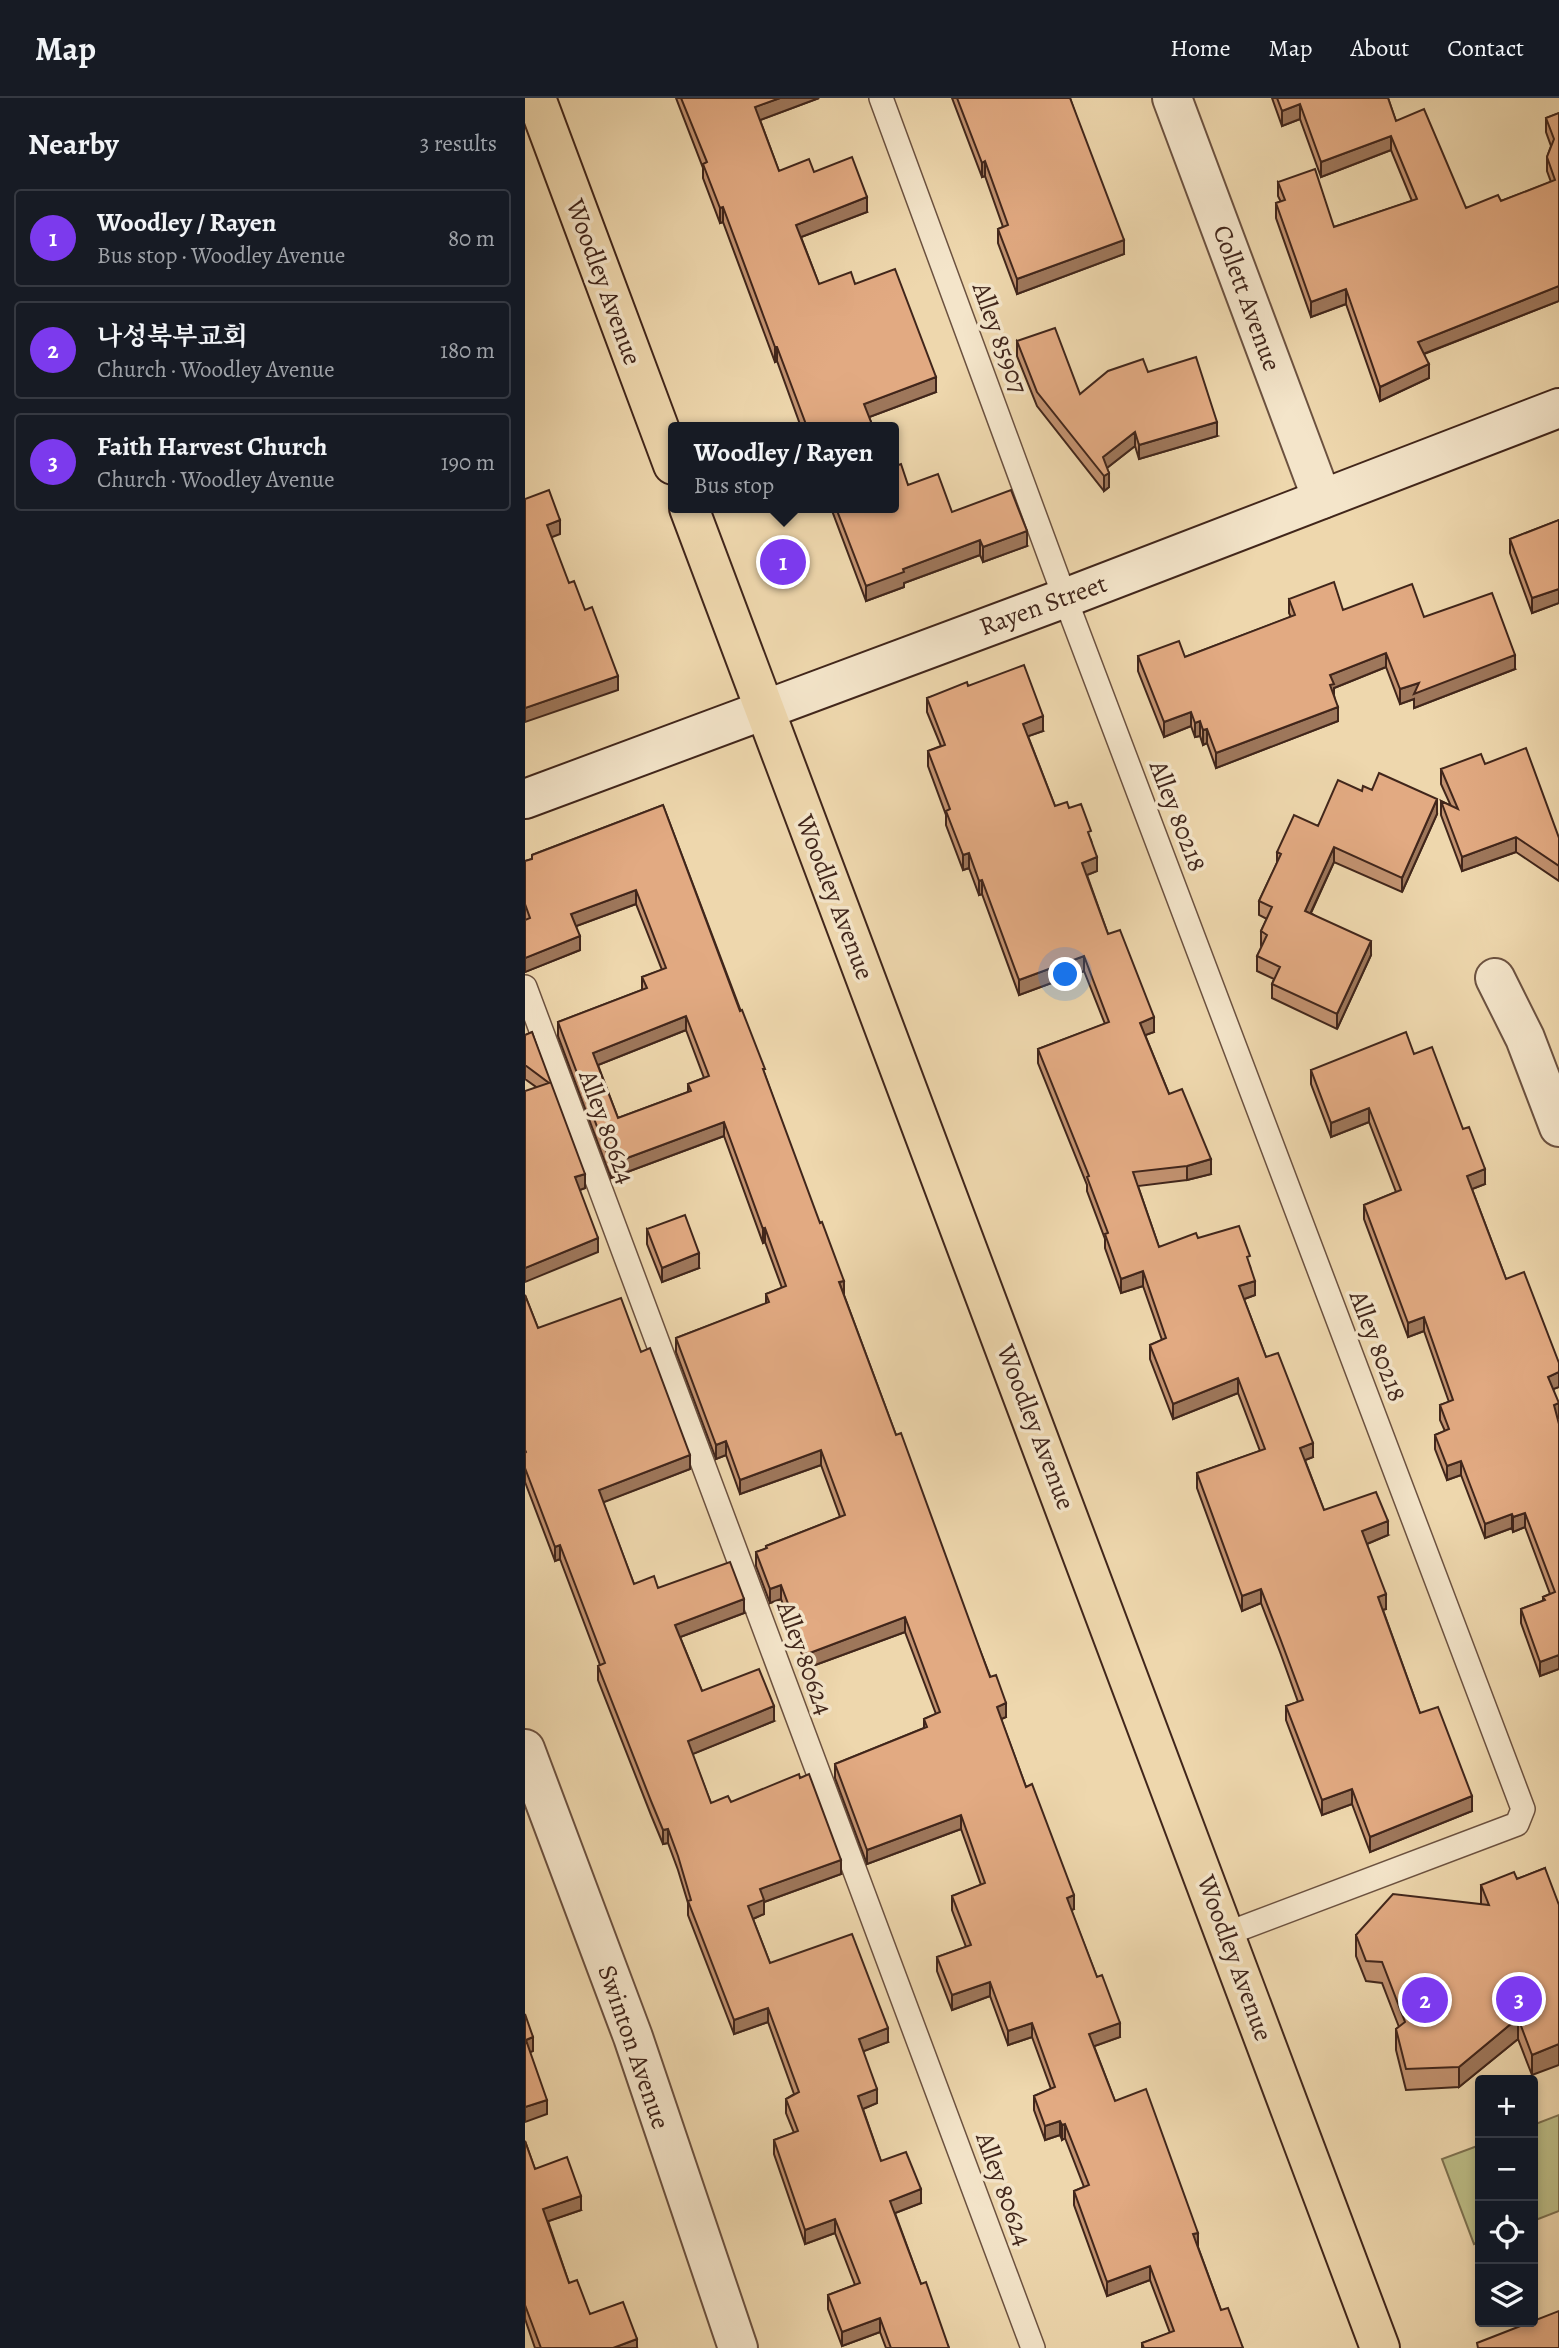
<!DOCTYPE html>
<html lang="en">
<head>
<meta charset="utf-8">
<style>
  :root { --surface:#171b24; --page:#242831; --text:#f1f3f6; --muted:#9ea1a6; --line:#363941; --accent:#7c3aed }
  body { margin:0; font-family:Alegreya,"Noto Serif KR",serif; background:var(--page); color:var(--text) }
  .controls { position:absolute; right:21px; bottom:21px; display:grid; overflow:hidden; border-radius:7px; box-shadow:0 4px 10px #0003 }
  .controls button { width:63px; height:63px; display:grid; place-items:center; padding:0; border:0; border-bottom:2px solid var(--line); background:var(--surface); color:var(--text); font:35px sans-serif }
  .you { position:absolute; left:541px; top:877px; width:24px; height:24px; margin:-18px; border:5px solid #fff; border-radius:50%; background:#1a73e8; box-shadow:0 0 0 10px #1a73e833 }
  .badge { display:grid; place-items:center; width:46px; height:46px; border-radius:50%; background:var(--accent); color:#fff; font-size:23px; font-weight:700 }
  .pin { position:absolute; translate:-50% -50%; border:4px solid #fff; box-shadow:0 2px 7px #0006 }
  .popup { position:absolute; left:143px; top:324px; width:231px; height:91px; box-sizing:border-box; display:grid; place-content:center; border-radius:7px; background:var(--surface); filter:drop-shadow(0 2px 5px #0005); font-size:23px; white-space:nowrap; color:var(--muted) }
  .popup b { font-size:26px; color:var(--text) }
  .popup::after { content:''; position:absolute; left:50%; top:100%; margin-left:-14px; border:14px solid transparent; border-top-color:var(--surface) }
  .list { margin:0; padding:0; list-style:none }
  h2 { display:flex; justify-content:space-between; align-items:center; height:91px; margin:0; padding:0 28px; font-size:30px }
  h2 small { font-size:23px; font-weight:400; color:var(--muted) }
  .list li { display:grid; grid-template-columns:46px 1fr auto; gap:21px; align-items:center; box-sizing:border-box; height:98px; margin:0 14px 14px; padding:0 14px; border:2px solid var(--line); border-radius:7px }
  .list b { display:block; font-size:26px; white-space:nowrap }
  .list p { margin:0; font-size:23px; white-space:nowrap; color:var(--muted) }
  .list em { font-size:23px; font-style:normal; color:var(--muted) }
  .icon { flex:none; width:38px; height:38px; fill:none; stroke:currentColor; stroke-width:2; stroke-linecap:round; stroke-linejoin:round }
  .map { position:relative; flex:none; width:1034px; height:2250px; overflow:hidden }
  header { display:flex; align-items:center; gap:42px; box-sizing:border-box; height:98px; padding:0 35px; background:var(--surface); border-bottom:2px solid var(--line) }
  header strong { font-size:33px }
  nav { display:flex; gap:38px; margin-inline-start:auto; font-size:24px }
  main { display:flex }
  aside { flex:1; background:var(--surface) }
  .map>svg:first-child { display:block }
  .green { fill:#bcbd87; stroke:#7e7251; stroke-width:2 }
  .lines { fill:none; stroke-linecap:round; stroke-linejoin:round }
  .lane-casing { stroke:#6c5240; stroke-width:26 }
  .street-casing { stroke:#6c5240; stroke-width:42 }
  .secondary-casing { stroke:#41261b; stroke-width:42 }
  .primary-casing { stroke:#41261b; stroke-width:42 }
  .lane { stroke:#f4e5ca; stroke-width:23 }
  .street { stroke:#f4e5ca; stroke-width:38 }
  .secondary { stroke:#f4e5ca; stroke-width:38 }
  .primary { stroke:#eed7ad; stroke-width:38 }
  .wall { fill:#c29270; stroke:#41261b; stroke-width:2; fill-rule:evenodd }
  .shaded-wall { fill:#9e775b; stroke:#41261b; stroke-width:2 }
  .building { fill:#e2aa82; stroke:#41261b; stroke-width:2; fill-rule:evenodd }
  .labels { text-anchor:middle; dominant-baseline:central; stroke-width:7; stroke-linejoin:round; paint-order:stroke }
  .street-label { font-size:26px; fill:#41261b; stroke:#f4e5ca }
</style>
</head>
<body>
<header>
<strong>Map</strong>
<nav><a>Home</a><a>Map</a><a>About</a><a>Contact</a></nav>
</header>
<main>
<aside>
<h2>Nearby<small>3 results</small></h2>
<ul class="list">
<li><span class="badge">1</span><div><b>Woodley / Rayen</b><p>Bus stop · Woodley Avenue</p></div><em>80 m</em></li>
<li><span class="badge">2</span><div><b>나성북부교회</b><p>Church · Woodley Avenue</p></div><em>180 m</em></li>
<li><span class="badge">3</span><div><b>Faith Harvest Church</b><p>Church · Woodley Avenue</p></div><em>190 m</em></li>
</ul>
</aside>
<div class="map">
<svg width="1034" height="2250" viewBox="0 0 1034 2250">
  <rect width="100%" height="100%" fill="#eed7ad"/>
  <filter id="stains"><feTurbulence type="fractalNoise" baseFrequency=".00286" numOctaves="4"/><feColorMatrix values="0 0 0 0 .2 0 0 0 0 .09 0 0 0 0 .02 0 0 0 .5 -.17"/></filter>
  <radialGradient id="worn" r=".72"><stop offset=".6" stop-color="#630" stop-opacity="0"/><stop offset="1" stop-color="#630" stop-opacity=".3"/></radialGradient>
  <!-- green -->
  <path class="green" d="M1034,2017V2113L1008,2123V2027Z
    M955,2047V2143L949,2146L917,2061Z"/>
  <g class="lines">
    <defs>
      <path id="lane" d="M356,0L540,500L998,1711L992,1726L701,1836
        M0,889L508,2250"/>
      <path id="street" d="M647,0L797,401
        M970,880L1000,940L1034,1029
        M0,1651L108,1939L213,2250"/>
      <path id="secondary" d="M0,701L540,500L1034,310"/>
      <path id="primary" d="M11,0L148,367
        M164,410L855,2250"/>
    </defs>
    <!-- lane casing -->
    <use href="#lane" class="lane-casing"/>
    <!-- street casing -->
    <use href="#street" class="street-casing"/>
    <!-- secondary casing -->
    <use href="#secondary" class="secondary-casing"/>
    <!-- primary casing -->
    <use href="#primary" class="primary-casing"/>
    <!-- lane -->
    <use href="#lane" class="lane"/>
    <!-- street -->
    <use href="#street" class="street"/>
    <!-- secondary -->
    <use href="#secondary" class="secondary"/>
    <!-- primary -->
    <use href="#primary" class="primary"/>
  </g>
  <!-- wall -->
  <path class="wall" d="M151,0H294L235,22L254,73L289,74L342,114L276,139L294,186H330L411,294L344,319L348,329H276L252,263L250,264L198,124L195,125L178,80V70Z
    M427,0H545L599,156L492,196L473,145V131L478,129L460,78L457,79Z
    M747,0H863L871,23L941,110L976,103L1026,84L1022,73V59L1026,48L1021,34V20L1034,15V203L899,256L904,280L855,303L821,206L786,219L751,120V105L756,104L753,98V84L809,129L887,103L866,52L796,79L775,21L757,28Z
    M492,243L555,296L692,338L614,361L610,348L582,370L584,389L579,393L512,308L492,258Z
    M383,387L427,414L502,448L458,464L455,457L379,485V489L341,503L306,410H368Z
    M1034,422V505L1007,515L985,455V441Z
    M764,501L818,512L899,519L990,571L889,610V601L875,606L861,569L809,590V597L813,623L691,670L682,645L678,647L675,638L670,639L666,628L639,639L613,573V558L660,559L766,519L764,515Z
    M443,588L518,633L503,638L530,708L544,710L566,742L572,773L562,777L583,836L629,934L620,937L644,996L686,1076L662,1082L613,1088L634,1149L673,1140L725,1168L730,1197L719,1201L741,1259L788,1359L780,1362L799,1412L863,1437L842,1446L861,1511L858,1512L895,1615L947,1713L845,1754L827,1706L797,1717L761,1622V1608L773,1604L755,1554L736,1505L717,1513L672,1390V1375L735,1353L713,1295L648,1321L625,1261V1247L637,1242L618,1188L596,1195L580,1150V1141L562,1093V1087L513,965V951L580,926L559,873L494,897L457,796L454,797L444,770L438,772L421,727V717L403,668V653L416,648L402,614V600Z
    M960,666L1034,740V783L991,754L937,773L916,717V703L926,708L916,686V671Z
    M847,692L912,716L877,794L809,764L786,815L846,857L812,931L747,900V886L749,881L732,873V858L737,849L736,848V833L742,821L734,817V803L752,765V754Z
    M138,707L240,977L319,1197L371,1337L481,1619L476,1621L501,1689L549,1811L546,1812L595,1939L569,1948L590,2003L673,2149L696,2212L718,2250H617V2245L645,2235L625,2182L582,2198L549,2107V2093L559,2089L540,2040L537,2042L535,2037L520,2042L509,2012V1998L526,1991L507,1939L483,1947L465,1898L427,1912L412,1873V1859L441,1849L427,1812V1798L456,1787L436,1731L342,1766L310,1680V1666L399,1630V1621L411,1616L380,1534L282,1570L256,1501L245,1505L231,1468V1454L241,1451V1448L315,1419L296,1367L215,1396L201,1357L191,1361L151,1254V1240L241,1206V1196L257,1190L240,1144L238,1145L199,1038L86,1080L33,938V924L117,892V879L137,872L111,806L51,828L55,852L0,874V763L7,761V757ZM161,932L179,980L163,986V994L93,1020L73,967Z
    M7,934L60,1090L54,1092L73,1154L11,989L0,981V937Z
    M889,956L960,1086L947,1091L981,1181L1034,1265V1289L1028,1291L1034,1320H1032L1034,1571L1015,1578L996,1525V1511L1018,1503V1499L1025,1496L1000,1429L988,1434L987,1430L960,1440L936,1377L922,1382L910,1351V1337L920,1333L915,1322V1307L924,1304L899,1233L883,1239L839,1121V1107L871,1094L844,1024L806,1039L786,986V972Z
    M122,1131L174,1170L137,1184L122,1146Z
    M0,1197L13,1230L116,1254L165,1371L78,1404L109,1486L133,1490L219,1515L155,1539L177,1593L249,1623L167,1656L186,1705L206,1704L316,1776L239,1804V1816L228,1821L245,1865L363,1944L338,1953L352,2005L338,2011L356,2063L396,2105L370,2115L396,2186L424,2250H361L355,2234L317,2248L303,2211V2197L330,2187L310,2135L280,2146L249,2056V2042L269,2035L261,2015V2001L269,1996L243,1924L209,1936L163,1817V1805L153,1772L143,1745L138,1746L126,1717L73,1582V1568L75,1567L35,1461L30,1463L0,1384Z
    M1020,1770L1007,1977L993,1941L934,1989L881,1992L871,1952V1931L874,1929L857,1885L841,1883L831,1858V1837L956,1806V1787L992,1781Z
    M0,2043L10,2071L56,2112L23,2123L44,2185L65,2216L112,2250H10L0,2221Z"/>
  <!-- shaded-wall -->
  <path class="shaded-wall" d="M255,0H294L230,24V9Z
    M775,6V21L757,28V13Z
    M866,38V52L796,79V64Z
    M460,63V78L457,79V65Z
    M342,99V114L271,141V127Z
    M198,109V124L195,125V110Z
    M599,142V156L492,196V181Z
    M1034,188V203L893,258V244Z
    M821,191V206L786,219V204Z
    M250,249H252V263L250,264Z
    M904,266V280L855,303V289Z
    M411,279V294L339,321V306Z
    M692,324V338L614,361V347Z
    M610,334V348L578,373V359Z
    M584,375V389L579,393V378Z
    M35,422V436L22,441V427Z
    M502,433V448L458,464V449Z
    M455,442V457L379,485V489L341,503V488L378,471Z
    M1034,491V505L1007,515V500Z
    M861,555V569L809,590V600L805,602V577Z
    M990,557V571L889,610V601L875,606V591L894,585Z
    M93,578V592L0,624V610Z
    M813,609V623L691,670V655Z
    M666,614V628L639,639V624Z
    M518,618V633L498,640V626Z
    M675,623V638L670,639V625Z
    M682,631V645L678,647V632Z
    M912,701V716L877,794V780Z
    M991,739V754L937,773V759Z
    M809,749V764L780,827V813Z
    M444,755V770L438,772V757Z
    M572,759V773L557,779V765Z
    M457,782V796L454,797V783Z
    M111,792V806L46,830V816Z
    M55,838V852L0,874V860Z
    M846,843V857L812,931V916Z
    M559,858V873L494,897V882Z
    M161,918V932L68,969V955Z
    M629,919V934L615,939V925Z
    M844,1010V1024L806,1039V1025Z
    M199,1024V1038L86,1080V1066Z
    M686,1061V1076L662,1082V1068Z
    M960,1071V1086L942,1093V1078Z
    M60,1076V1090L50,1094V1079Z
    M240,1130V1144L238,1145V1131Z
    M73,1140V1154L0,1184V1170Z
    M174,1155V1170L137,1184V1170Z
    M618,1173V1188L596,1195V1181Z
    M319,1183V1197L314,1184Z
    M730,1183V1197L714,1203V1188Z
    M899,1219V1233L883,1239V1225Z
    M1034,1274V1289L1023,1293V1279Z
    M713,1280V1295L648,1321V1306Z
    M1034,1305V1320L1029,1322V1307Z
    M201,1343V1357L191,1361V1347Z
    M788,1345V1359L775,1364V1350Z
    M296,1352V1367L215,1396V1382Z
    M165,1357V1371L74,1406V1392Z
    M936,1363V1377L922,1382V1368Z
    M1000,1415V1429L988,1434V1419Z
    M987,1416V1430L960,1440V1426Z
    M863,1423V1437L837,1448V1433Z
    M35,1447V1461L30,1463V1449Z
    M256,1487V1501L245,1505V1491Z
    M736,1491V1505L717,1513V1498Z
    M861,1496V1511L853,1513V1499Z
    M219,1501V1515L150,1541V1527Z
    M380,1519V1534L282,1570V1556Z
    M1034,1557V1571L1015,1578V1564Z
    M481,1605V1619L472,1623V1609Z
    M249,1608V1623L163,1658V1643Z
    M827,1691V1706L797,1717V1702Z
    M947,1698V1713L845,1754V1739Z
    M436,1717V1731L342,1766V1752Z
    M143,1731V1745L138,1746V1732Z
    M316,1762V1776L239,1804V1816L223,1823V1808L235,1791Z
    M549,1797V1811L542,1814V1800Z
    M465,1884V1898L427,1912V1897Z
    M243,1910V1924L209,1936V1922Z
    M993,1920V1941L934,1989V1969Z
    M507,1925V1939L483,1947V1933Z
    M595,1925V1939L564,1950V1936Z
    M363,1930V1944L334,1955V1941Z
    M8,1939V1953L1,1956V1942Z
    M1034,1946V1967L1007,1977V1957Z
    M352,1991V2005L333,2013V1998Z
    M22,2002V2016L0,2024V2009Z
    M535,2023V2037L520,2042V2028Z
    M540,2026V2040L537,2042V2027Z
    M396,2091V2105L365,2117V2103Z
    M56,2098V2112L18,2125V2111Z
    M310,2121V2135L280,2146V2132Z
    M673,2135V2149L668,2151V2136Z
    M625,2168V2182L582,2198V2184Z
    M355,2220V2234L317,2248V2234Z
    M112,2241V2250H88Z"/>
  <!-- building -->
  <path class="building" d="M156,0H255L230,9L254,73L284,61L289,74L327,59L342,99L271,127L294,186L326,174L330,186L370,171L411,279L339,306L348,329H282L252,249H250L198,109L195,110L178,66L182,64Z
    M432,0H545L599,142L492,181L473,131L483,127L460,63L457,65Z
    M752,0H863L871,23L899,11L941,110L973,97L976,103L1030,82L1022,59L1029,41L1021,20L1034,15V188L893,244L904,266L855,289L821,191L786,204L751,105L760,102L753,84L790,71L809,129L892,101L866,38L796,64L775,6L757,13Z
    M530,230L555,296L583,273L618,261L623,274L671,259L692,324L614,347L610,334L578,359L584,375L579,378L512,294L492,243Z
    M376,366L383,387L413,376L427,414L486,392L502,433L458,449L455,442L378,471L379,474L341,488L311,410H368V369Z
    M24,392L35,422L22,427L44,485L49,483L60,512L67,509L93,578L0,610V401Z
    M1034,422V491L1007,500L985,441Z
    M809,484L818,512L887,486L899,519L967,495L990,557L889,596L894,585L875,591L861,555L805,577L809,586L805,587L813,609L691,655L682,631L678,632L675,623L670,625L666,614L639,624L613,558L654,543L660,559L770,517L764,501Z
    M499,567L518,618L498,626L530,708L542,704L544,710L556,706L566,733L563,734L572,759L557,765L583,836L595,832L629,919L615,925L644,996L657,991L686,1061L662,1068L608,1074L634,1149L671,1135L673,1140L714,1128L725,1158L722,1159L730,1183L714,1188L741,1259L753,1255L788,1345L775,1350L799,1412L851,1394L863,1423L837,1433L861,1496L853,1499L895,1615L913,1609L947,1698L845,1739L827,1691L797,1702L761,1608L778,1602L755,1540L736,1491L717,1498L672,1375L740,1351L713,1280L648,1306L625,1247L641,1240L618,1173L596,1181L580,1136L583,1135L562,1079L564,1078L513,951L584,924L559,858L494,882L457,782L454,783L444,755L438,757L421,713L425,711L403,653L420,647L402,600L442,584L443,588Z
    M1001,650L1034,740V768L991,739L937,759L916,703L933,711L916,671L956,656L960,666Z
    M854,675L912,701L877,780L809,749L780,813L846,843L812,916L747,886L755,869L732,858L742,837L736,833L747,809L734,803L756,756L752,754L769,717L793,728L813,682L837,693L838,688L847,692Z
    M138,707L215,913L217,912L240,971H238L295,1125L297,1124L319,1183L314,1184L371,1337L376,1335L465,1579L471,1577L481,1605L472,1609L501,1689L507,1686L549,1797L542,1800L572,1879L577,1877L595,1925L564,1936L590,2003L621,1991L673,2135L668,2136L696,2212L703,2210L718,2250H619L617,2245L649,2233L625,2168L582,2184L549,2093L564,2087L540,2026L537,2027L535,2023L520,2028L509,1998L530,1989L507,1925L483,1933L465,1884L427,1897L412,1859L446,1847L427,1798L460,1785L436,1717L342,1752L310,1666L402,1629L399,1621L415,1614L380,1519L282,1556L256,1487L245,1491L231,1454L242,1450L241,1448L320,1417L296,1352L215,1382L201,1343L191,1347L151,1240L244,1204L241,1196L261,1188L240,1130L238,1131L199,1024L86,1066L33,924L122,890L117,879L141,870L111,792L46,816L55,838L0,860V822L5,820L0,806V763L7,761V757ZM161,918L184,978L163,986L166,993L93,1020L68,955Z
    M7,934L60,1076L50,1079L73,1140L0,1170V993L24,985L0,967V937Z
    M881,934L889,956L907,949L938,1031L944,1029L960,1071L942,1078L981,1181L999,1174L1034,1265V1274L1023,1279L1034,1305L1029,1307L1034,1326V1557L1015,1564L996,1511L1020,1502L1018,1499L1030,1494L1000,1415L988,1419L987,1416L960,1426L936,1363L922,1368L910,1337L924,1331L915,1307L928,1302L899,1219L883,1225L839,1107L876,1092L844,1010L806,1025L786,972Z
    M160,1117L174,1155L137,1170L122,1131Z
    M0,1197L13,1230L96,1200L116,1254L125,1250L165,1357L74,1392L109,1486L129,1478L133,1490L205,1464L219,1501L150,1527L177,1593L234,1571L249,1608L163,1643L186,1705L203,1698L206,1704L274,1676L275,1680L284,1676L316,1762L235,1791L239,1802L223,1808L245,1865L327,1836L363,1930L334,1941L352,1991L333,1998L356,2063L381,2054L396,2091L365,2103L396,2186L401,2184L424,2250H366L355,2220L317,2234L303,2197L335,2185L310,2121L280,2132L249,2042L273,2033L261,2001L274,1994L243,1910L209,1922L163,1803L166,1802L153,1758L143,1731L138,1732L126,1703L73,1568L80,1565L35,1447L30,1449L0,1370V1355L1,1354L0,1352Z
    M1020,1770L1034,1807V1946L1007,1957L993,1920L934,1969L881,1971L871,1931L880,1924L857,1864L841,1863L831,1837L868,1796L964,1807L956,1787L989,1774L992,1781Z
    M0,1916L8,1939L1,1942L22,2002L0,2009Z
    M0,2043L10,2071L42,2059L56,2098L18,2111L44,2185L52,2182L65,2216L98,2204L112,2241L88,2250H16L0,2207Z
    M1034,2213V2250H953L952,2245Z"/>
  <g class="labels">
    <!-- street labels -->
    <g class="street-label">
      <text transform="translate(79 184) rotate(70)">Woodley Avenue</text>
      <text transform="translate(722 200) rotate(70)">Collett Avenue</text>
      <text transform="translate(475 240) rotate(70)">Alley 85907</text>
      <text transform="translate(518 507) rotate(-20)">Rayen Street</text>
      <text transform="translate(653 718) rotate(69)">Alley 80218</text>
      <text transform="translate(310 799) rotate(69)">Woodley Avenue</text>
      <text transform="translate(82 1029) rotate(70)">Alley 80624</text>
      <text transform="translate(853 1248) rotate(69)">Alley 80218</text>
      <text transform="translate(511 1329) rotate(69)">Woodley Avenue</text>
      <text transform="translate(280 1560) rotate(70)">Alley 80624</text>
      <text transform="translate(710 1860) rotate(70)">Woodley Avenue</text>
      <text transform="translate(109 1949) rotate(71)">Swinton Avenue</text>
      <text transform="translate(479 2091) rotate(70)">Alley 80624</text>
    </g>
  </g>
  <rect width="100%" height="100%" filter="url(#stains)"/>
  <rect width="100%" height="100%" fill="url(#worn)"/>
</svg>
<div class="controls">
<button>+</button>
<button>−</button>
<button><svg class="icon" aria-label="locate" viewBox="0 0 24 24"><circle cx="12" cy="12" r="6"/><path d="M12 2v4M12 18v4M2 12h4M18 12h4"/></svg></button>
<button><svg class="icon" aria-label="layers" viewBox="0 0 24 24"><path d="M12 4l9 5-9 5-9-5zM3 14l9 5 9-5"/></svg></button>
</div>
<div class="you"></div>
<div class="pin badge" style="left:258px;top:464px">1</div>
<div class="popup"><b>Woodley / Rayen</b>Bus stop</div>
<div class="pin badge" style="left:900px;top:1902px">2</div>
<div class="pin badge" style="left:994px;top:1901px">3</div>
</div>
</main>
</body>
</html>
